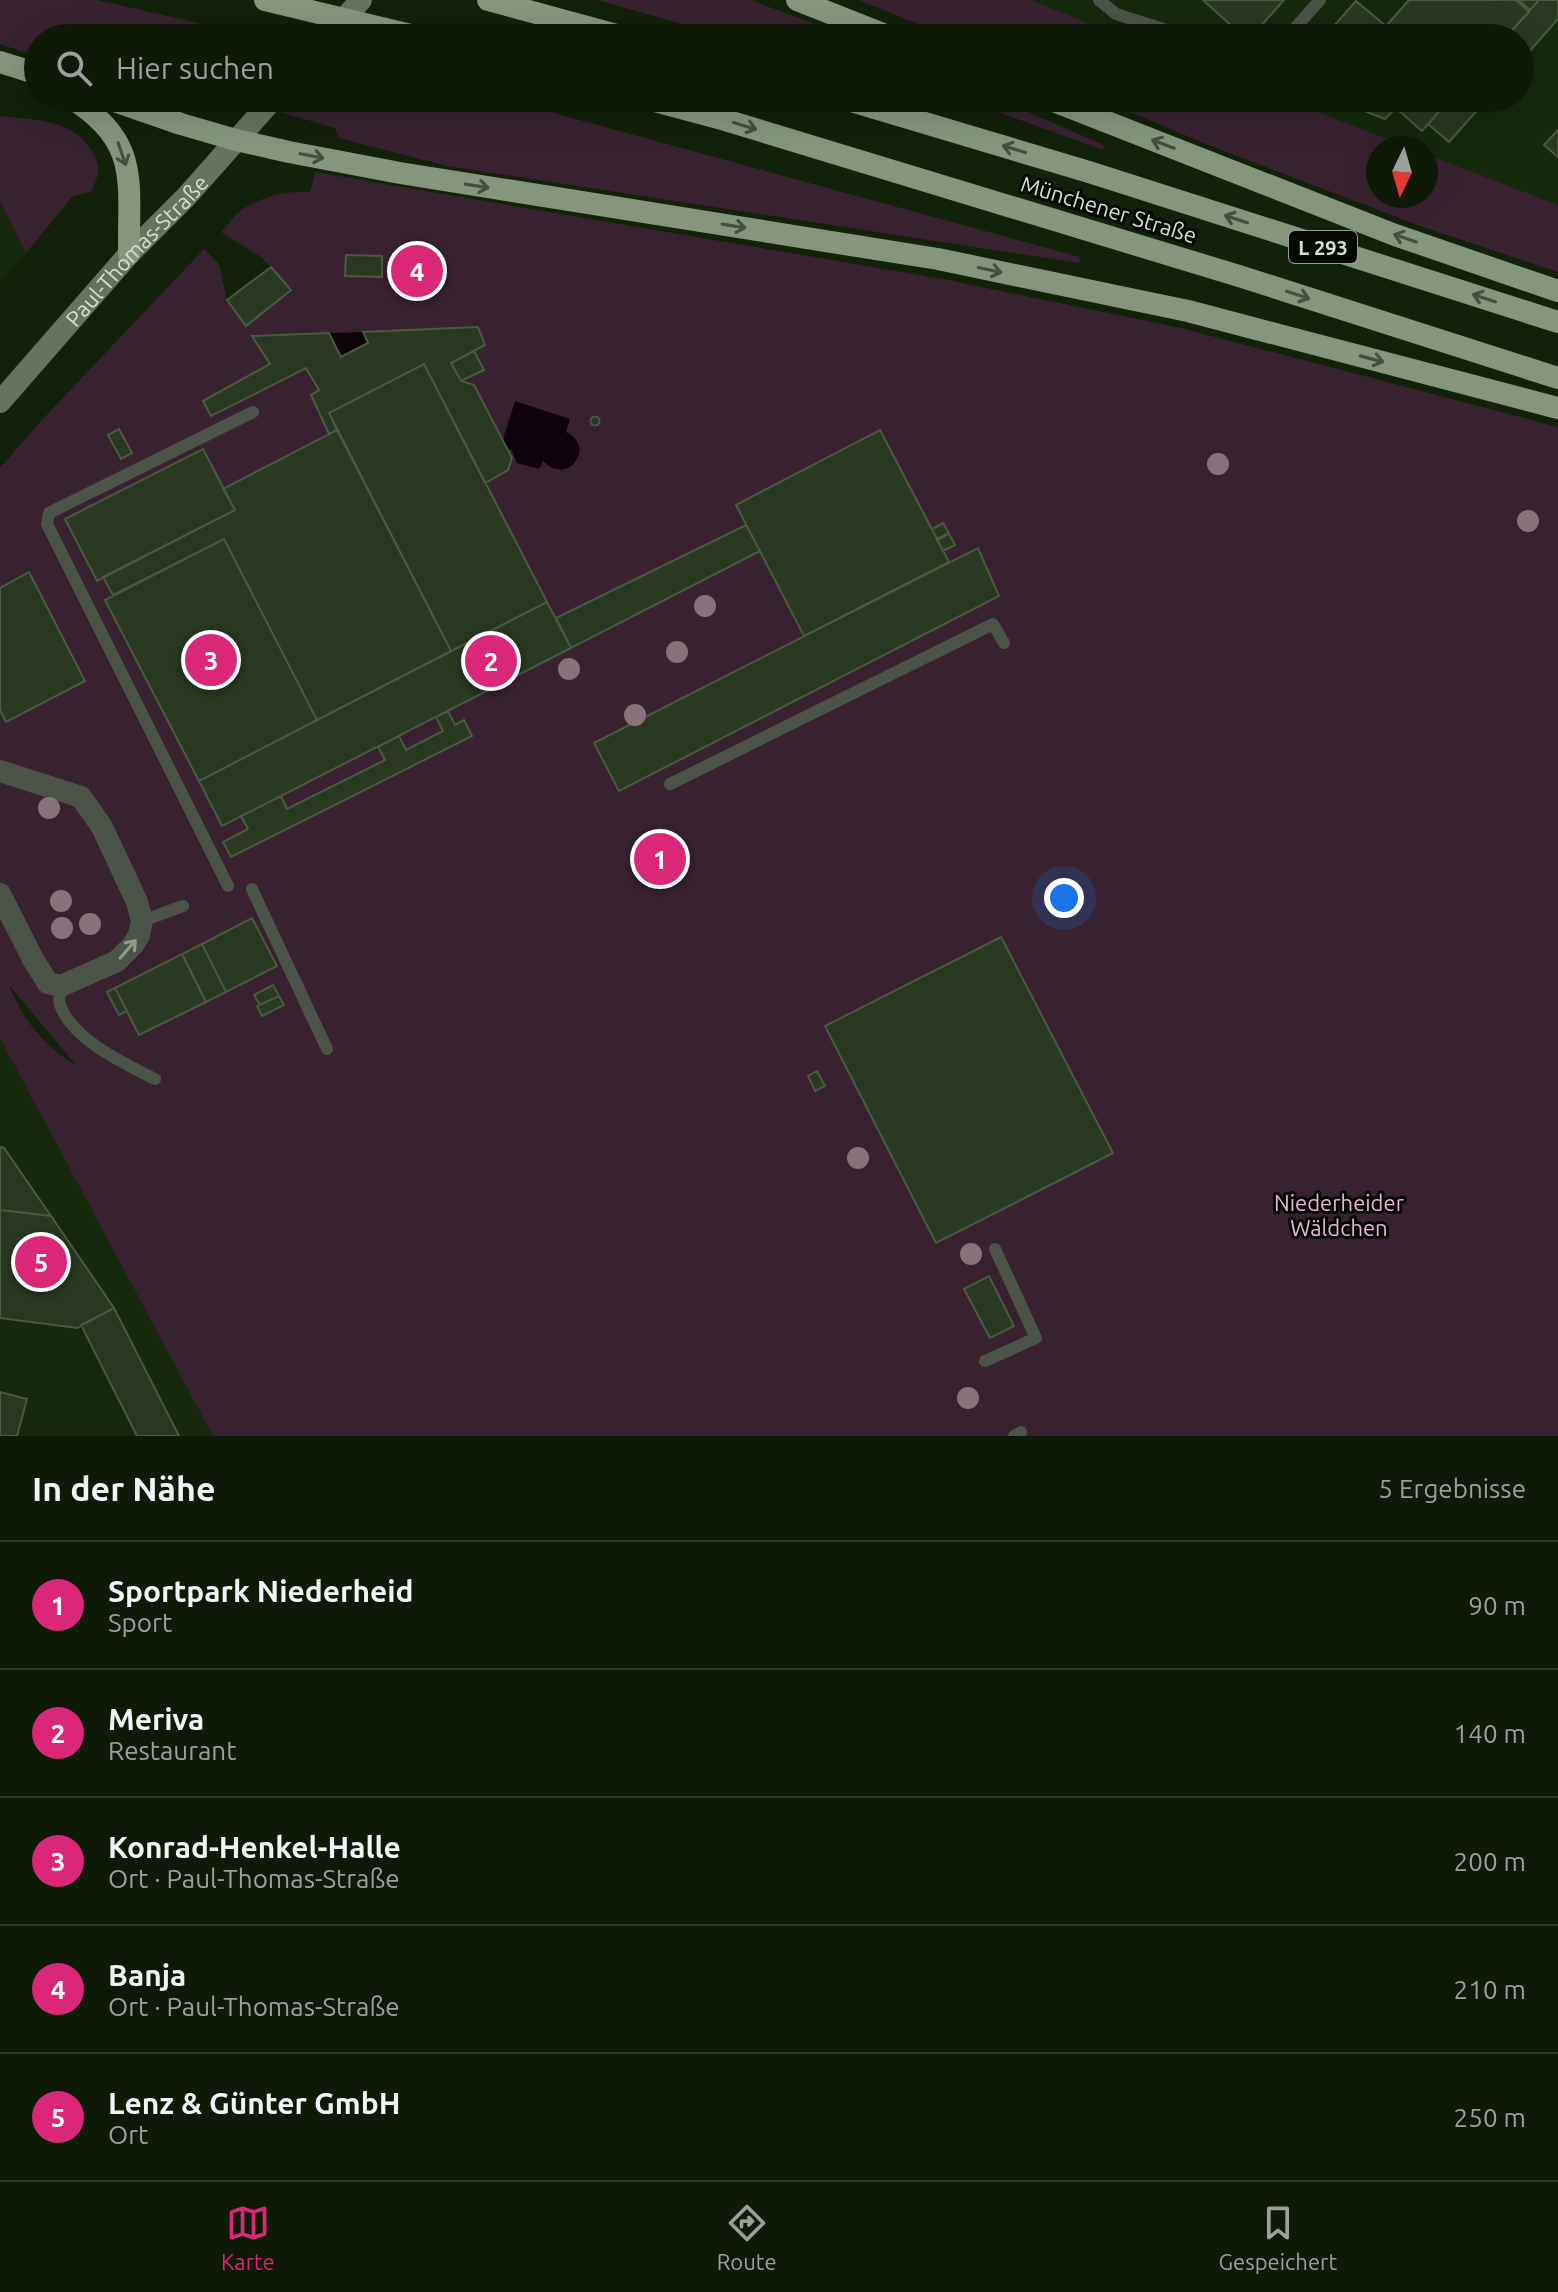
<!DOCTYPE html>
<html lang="de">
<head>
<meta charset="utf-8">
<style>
  :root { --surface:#0e1908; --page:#1c2616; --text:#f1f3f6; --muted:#9ba09c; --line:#2e3829; --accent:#db2777 }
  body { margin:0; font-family:Ubuntu,sans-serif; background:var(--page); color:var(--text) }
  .compass { position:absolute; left:1366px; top:136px; width:72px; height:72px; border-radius:50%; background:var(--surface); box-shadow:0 8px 32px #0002; rotate:185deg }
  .you { position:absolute; left:1064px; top:898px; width:28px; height:28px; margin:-20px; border:6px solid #fff; border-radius:50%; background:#1a73e8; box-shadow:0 0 0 12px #1a73e833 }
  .badge { display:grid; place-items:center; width:52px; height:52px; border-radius:50%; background:var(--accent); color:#fff; font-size:26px; font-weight:700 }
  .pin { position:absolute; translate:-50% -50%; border:4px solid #fff; box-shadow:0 2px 8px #0006 }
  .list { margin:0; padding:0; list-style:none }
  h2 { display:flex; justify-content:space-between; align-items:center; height:104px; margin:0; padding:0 32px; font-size:34px }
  h2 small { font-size:26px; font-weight:400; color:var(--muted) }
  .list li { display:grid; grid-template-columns:52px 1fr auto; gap:24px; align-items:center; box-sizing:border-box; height:128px; padding:0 32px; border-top:2px solid var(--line) }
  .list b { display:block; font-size:30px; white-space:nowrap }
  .list p { margin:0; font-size:26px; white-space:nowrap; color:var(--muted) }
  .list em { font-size:26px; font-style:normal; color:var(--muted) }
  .icon { flex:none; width:44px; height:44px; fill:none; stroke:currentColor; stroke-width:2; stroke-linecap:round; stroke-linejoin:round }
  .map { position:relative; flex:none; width:1558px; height:1436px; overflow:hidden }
  .search { position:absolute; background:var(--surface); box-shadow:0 8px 32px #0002; left:24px; right:24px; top:24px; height:88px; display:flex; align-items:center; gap:20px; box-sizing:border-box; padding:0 28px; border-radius:44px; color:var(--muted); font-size:30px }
  .sheet { height:744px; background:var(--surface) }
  nav { display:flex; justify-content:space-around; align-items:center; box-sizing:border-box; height:112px; border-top:2px solid var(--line); background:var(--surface); font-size:22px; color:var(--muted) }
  nav a { display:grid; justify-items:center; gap:4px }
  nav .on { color:var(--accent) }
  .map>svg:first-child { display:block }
  .built { fill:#16290c }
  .green { fill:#382230; fill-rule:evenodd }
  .water { fill:#0f0109 }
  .building { fill:#293821; stroke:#495a41; stroke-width:2 }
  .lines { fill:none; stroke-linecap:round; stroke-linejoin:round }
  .service { stroke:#4c5448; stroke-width:12 }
  .minor { stroke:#4c5448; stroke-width:22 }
  .secondary { stroke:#677361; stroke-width:22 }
  .trunk { stroke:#85967d; stroke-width:22 }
  .tree { fill:#89737a }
  .oneway { stroke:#444f40 }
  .oneway2 { stroke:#919a8c }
  .labels { text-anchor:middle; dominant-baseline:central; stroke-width:6; stroke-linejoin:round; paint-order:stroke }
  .shield { fill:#040802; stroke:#979f93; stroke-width:2 }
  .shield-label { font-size:20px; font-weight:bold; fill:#d6e0d1 }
  .street-label { font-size:22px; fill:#d6e0d1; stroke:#040802 }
  .park-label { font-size:22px; fill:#ebb6d6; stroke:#040802 }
</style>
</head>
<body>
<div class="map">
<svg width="1558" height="1436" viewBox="0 0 1558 1436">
  <rect width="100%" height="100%" fill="#12210a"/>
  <!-- built -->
  <path class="built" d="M1031,0H1558V205L1426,154V148H1411L1282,98H1520V38H1125Z
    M0,201L26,253L0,282Z
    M0,1030L223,1436H0Z"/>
  <!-- green -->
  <path class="green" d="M0,0H98L262,38H38V57L0,44Z
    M597,0H751L851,38H733Z
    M859,0H1031L1125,38H953Z
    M232,98H499L1080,257L1079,263L447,166L339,138L335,128Z
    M950,98H995L1104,145L1103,150L995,111Z
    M1097,98H1282L1411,148H1378V196H1426V154L1558,205V272L1423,227L1206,144Z
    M0,116C34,120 72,118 92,151C102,168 99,174 91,192L73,196L26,253L0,201Z
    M315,172L943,279L1181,328L1558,427V1436H213L0,1038V468L39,423L204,249L219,264L227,300L271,267L261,257L221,232C227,226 232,218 238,213C257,197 287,190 310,192ZM9,985L75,1064V1065C43,1045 23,1020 9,985Z"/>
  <!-- water -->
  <path class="water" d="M363,332L368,343L341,357L329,333Z
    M515,401L570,419L566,432C597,446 568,487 543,461L539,469L517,463L511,449L508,450L503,440Z"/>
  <!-- building -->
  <path class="building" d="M1203,0H1284L1250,38H1245Z
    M1409,0H1516L1529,12L1505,38H1323L1356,1L1386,26Z
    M1519,0H1539L1530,10Z
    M1539,0H1558V19L1520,62V38H1505Z
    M1331,98H1451L1422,131L1396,108L1385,119Z
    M1451,98H1488L1449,142L1428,124Z
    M1558,130V157L1544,145Z
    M346,255L382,256V277L345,276Z
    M404,258L435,264L431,285L400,279Z
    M271,267L291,290L246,326L227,300Z
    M478,327L485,345L451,363L461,381L474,385L512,458L508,470L485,483L424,364L329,413L337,430L329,434L311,395L319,390L306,368L211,416L203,401L270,364L252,336L329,333L341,357L368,343L363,332Z
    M474,351L484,370L461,381L451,363Z
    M424,364L547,602L451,651L329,413Z
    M590.5 421a4.5 4.5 0 1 1 9 0a4.5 4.5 0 1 1-9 0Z
    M119,429L132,453L121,459L108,435Z
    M337,430L451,651L317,720L224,539L113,595L103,577L235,510L223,489Z
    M880,430L949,562L804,636L736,505Z
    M203,449L235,510L97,581L65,519Z
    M943,523L949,533L937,539L932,529Z
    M746,525L760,551L571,648L556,618Z
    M949,534L955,545L943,551L937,540Z
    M224,539L317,720L199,781L105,600Z
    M978,548L999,596L619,791L594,743Z
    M29,572L85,681L6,722L0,710V588Z
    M547,602L571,648L222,826L199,781Z
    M448,711L455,725L464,720L472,736L231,857L223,842L248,829L241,816L281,796L287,809L385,760L378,747L399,736L406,750L443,731L436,717Z
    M252,918L277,966L226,992L202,944Z
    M1001,937L1113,1153L936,1243L825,1026Z
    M202,944L226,992L206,1002L182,954Z
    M182,954L206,1002L139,1035L115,988Z
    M273,985L279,996L260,1005L254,995Z
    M115,988L127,1011L119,1015L107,992Z
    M279,996L284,1005L262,1016L257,1006Z
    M817,1071L825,1086L815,1091L808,1076Z
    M0,1147L4,1148L51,1216L0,1210Z
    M0,1210L51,1216L114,1308L77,1328L0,1318Z
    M989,1276L1014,1326L990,1338L964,1289Z
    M114,1308L179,1436H137L81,1325Z
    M0,1392L27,1399L17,1436H0Z"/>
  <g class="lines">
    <!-- service -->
    <path class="service" d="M1099,0L1116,14L1192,38
      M1286,38L1320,0
      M670,784L993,624L1004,643
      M228,886L47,524L49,513L253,412
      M252,889L327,1049
      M142,921L183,906
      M61,986C60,992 58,999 60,1005C73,1040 123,1063 155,1079
      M985,1361L1036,1338L995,1249
      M1014,1436L1021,1432"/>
    <!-- minor -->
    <path class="minor" d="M0,771L81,797L102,827L137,902L142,921L139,935L133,945L117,961L61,986L48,983L34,961L0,894"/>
    <!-- secondary -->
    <g class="secondary">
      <path d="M327,38L361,0"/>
      <path id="s1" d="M0,402L129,254L186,197L274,98"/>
    </g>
    <!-- trunk -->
    <path class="trunk" d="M265,0L423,38
      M488,0L628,38
      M797,0L893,38
      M0,62L38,74
      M71,98C141,142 128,181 129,254
      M106,98L181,124L236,140L289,152L400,173L938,259L1188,311L1558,408
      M643,98L725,120L1239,276L1558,378
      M841,98L1089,172L1558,322
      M1046,98L1395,235L1558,291"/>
  </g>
  <!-- trees -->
  <g class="tree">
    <circle cx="1218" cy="464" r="11"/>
    <circle cx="1528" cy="521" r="11"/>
    <circle cx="705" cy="606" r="11"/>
    <circle cx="677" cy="652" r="11"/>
    <circle cx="569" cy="669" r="11"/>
    <circle cx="635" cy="715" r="11"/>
    <circle cx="49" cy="808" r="11"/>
    <circle cx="61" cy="901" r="11"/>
    <circle cx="90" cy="924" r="11"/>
    <circle cx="62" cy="928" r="11"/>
    <circle cx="858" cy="1158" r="11"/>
    <circle cx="971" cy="1254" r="11"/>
    <circle cx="968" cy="1398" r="11"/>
  </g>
  <!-- one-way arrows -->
  <defs><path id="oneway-shaft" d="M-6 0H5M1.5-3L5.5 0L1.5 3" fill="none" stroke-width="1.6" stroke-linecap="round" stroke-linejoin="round" transform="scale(2)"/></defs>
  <g class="oneway">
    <use href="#oneway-shaft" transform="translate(745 126) rotate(17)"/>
    <use href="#oneway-shaft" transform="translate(1163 144) rotate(-159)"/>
    <use href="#oneway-shaft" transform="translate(1014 149) rotate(-163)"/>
    <use href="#oneway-shaft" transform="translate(122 154) rotate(71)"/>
    <use href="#oneway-shaft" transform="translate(312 156) rotate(11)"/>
    <use href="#oneway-shaft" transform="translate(477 186) rotate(9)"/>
    <use href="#oneway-shaft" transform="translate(1236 219) rotate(-162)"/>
    <use href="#oneway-shaft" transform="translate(734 226) rotate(9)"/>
    <use href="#oneway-shaft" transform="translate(1405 238) rotate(-161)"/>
    <use href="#oneway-shaft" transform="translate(990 270) rotate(12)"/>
    <use href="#oneway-shaft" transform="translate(1298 295) rotate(18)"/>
    <use href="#oneway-shaft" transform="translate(1484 298) rotate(-162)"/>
    <use href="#oneway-shaft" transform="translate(1372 359) rotate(15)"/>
  </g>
  <use class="oneway2" href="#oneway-shaft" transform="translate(128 949) rotate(-49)"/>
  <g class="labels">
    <!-- shield labels -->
    <rect class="shield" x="1289" y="231" width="68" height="32" rx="6"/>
    <g class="shield-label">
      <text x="1323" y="247">L 293</text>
    </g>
    <!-- street labels -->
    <g class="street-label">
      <text transform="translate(1109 209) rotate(17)">Münchener Straße</text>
      <text stroke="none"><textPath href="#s1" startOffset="204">Paul-Thomas-Straße</textPath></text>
    </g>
    <!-- park labels -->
    <g class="park-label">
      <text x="1339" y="1202">Niederheider<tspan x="1339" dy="25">Wäldchen</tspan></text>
    </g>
  </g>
</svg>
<svg class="compass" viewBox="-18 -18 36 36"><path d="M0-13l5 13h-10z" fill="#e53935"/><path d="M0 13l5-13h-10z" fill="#9ba09c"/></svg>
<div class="you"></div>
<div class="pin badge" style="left:660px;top:859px">1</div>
<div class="pin badge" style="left:491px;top:661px">2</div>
<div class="pin badge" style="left:211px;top:660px">3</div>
<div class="pin badge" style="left:417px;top:271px">4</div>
<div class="pin badge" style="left:41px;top:1262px">5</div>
<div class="search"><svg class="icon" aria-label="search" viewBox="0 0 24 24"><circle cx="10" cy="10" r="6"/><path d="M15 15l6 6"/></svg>Hier suchen</div>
</div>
<section class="sheet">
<h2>In der Nähe<small>5 Ergebnisse</small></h2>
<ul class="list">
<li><span class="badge">1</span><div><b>Sportpark Niederheid</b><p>Sport</p></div><em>90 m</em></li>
<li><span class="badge">2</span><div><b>Meriva</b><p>Restaurant</p></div><em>140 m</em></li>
<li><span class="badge">3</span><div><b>Konrad-Henkel-Halle</b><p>Ort · Paul-Thomas-Straße</p></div><em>200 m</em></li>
<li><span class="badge">4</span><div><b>Banja</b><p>Ort · Paul-Thomas-Straße</p></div><em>210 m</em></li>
<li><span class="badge">5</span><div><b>Lenz &amp; Günter GmbH</b><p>Ort</p></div><em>250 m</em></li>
</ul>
</section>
<nav>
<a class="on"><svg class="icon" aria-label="map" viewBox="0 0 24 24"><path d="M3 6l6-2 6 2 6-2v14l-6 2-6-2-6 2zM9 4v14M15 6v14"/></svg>Karte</a>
<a><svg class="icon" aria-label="directions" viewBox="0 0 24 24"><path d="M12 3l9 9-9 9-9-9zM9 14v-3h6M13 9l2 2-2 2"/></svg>Route</a>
<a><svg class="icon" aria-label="saved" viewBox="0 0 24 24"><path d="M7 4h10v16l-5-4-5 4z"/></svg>Gespeichert</a>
</nav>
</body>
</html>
